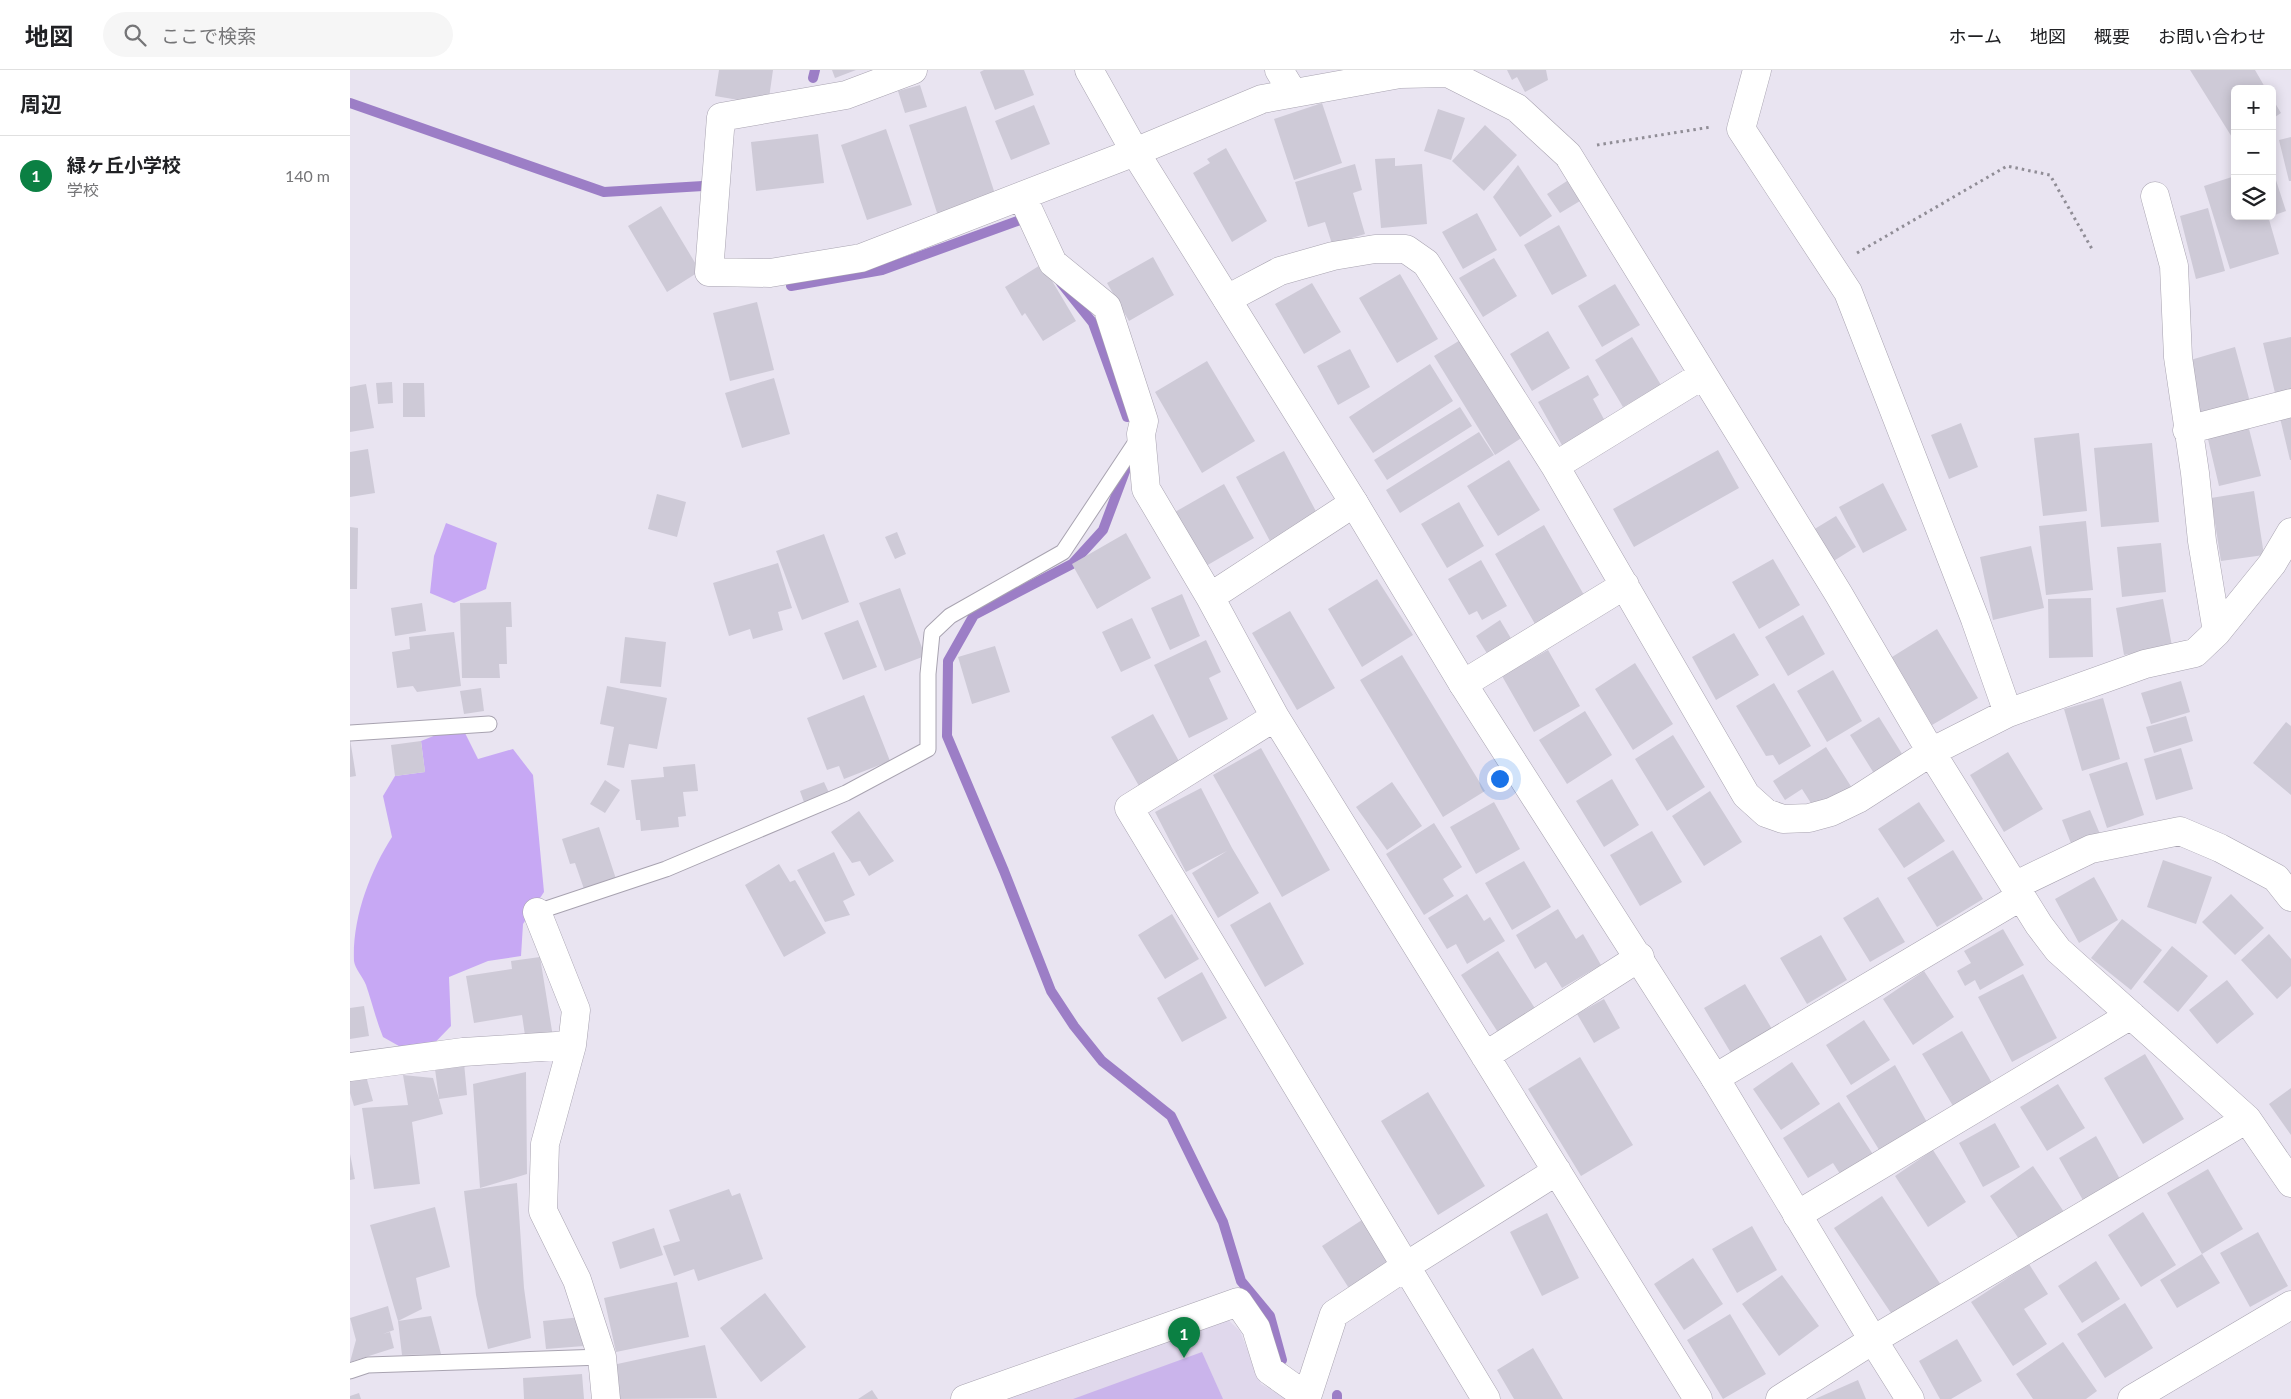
<!DOCTYPE html>
<html lang="ja">
<head>
<meta charset="utf-8">
<style>
  :root { --surface:#fff; --page:#f6f6f6; --text:#202124; --muted:#757577; --line:#e0e0e0; --accent:#0b8043 }
  body { margin:0; font-family:Lato,"Noto Sans JP",sans-serif; background:var(--page); color:var(--text) }
  .controls { position:absolute; right:15px; top:15px; display:grid; overflow:hidden; border-radius:8px; box-shadow:0 2px 12px #0003 }
  .controls button { width:45px; height:45px; display:grid; place-items:center; padding:0; border:0; border-bottom:1px solid var(--line); background:var(--surface); color:var(--text); font:25px sans-serif }
  .you { position:absolute; left:1149px; top:708px; width:18px; height:18px; margin:-12px; border:4px solid #fff; border-radius:50%; background:#1a73e8; box-shadow:0 0 0 8px #1a73e833 }
  .badge { display:grid; place-items:center; width:32px; height:32px; border-radius:50%; background:var(--accent); color:#fff; font-size:16px; font-weight:700 }
  .pin { position:absolute; translate:-50% -41px; filter:drop-shadow(0 1px 2px #0008) }
  .pin::after { content:''; position:absolute; top:26px; width:18px; height:15px; background:inherit; clip-path:polygon(0 0,100% 0,50% 100%) }
  .list { margin:0; padding:0; list-style:none }
  h2 { display:flex; justify-content:space-between; align-items:center; height:65px; margin:0; padding:0 20px; font-size:21px }
  h2 small { font-size:16px; font-weight:400; color:var(--muted) }
  .list li { display:grid; grid-template-columns:32px 1fr auto; gap:15px; align-items:center; box-sizing:border-box; height:80px; padding:0 20px; border-top:1px solid var(--line) }
  .list b { display:block; font-size:19px; white-space:nowrap }
  .list p { margin:0; font-size:16px; white-space:nowrap; color:var(--muted) }
  .list em { font-size:16px; font-style:normal; color:var(--muted) }
  .icon { flex:none; width:28px; height:28px; fill:none; stroke:currentColor; stroke-width:2; stroke-linecap:round; stroke-linejoin:round }
  .map { position:relative; flex:none; width:1941px; height:1329px; overflow:hidden }
  header { display:flex; align-items:center; gap:30px; box-sizing:border-box; height:70px; padding:0 25px; background:var(--surface); border-bottom:1px solid var(--line) }
  header strong { font-size:24px }
  nav { display:flex; gap:28px; margin-inline-start:auto; font-size:18px }
  .search { width:350px; height:45px; background:var(--page); display:flex; align-items:center; gap:12px; box-sizing:border-box; padding:0 18px; border-radius:28px; color:var(--muted); font-size:19px }
  main { display:flex }
  aside { flex:1; background:var(--surface) }
  .map>svg:first-child { display:block }
  .built { fill:#e0d8ec }
  .green { fill:#cab4eb }
  .forest { fill:#c7a8f4 }
  .lines { fill:none; stroke-linecap:round; stroke-linejoin:round }
  .stream { stroke:#9c7ec6; stroke-width:10 }
  .building { fill:#cecad7 }
  .lane-casing { stroke:#a8a3b0; stroke-width:17 }
  .street-casing { stroke:#a8a3b0; stroke-width:29 }
  .secondary-casing { stroke:#a8a3b0; stroke-width:29 }
  .path { stroke:#908d96; stroke-width:3; stroke-dasharray:2.5 4; stroke-linecap:butt }
  .lane { stroke:#fff; stroke-width:15 }
  .street { stroke:#fff; stroke-width:28 }
  .secondary { stroke:#fff; stroke-width:28 }
</style>
</head>
<body>
<header>
<strong>地図</strong>
<div class="search"><svg class="icon" aria-label="search" viewBox="0 0 24 24"><circle cx="10" cy="10" r="6"/><path d="M15 15l6 6"/></svg>ここで検索</div>
<nav><a>ホーム</a><a>地図</a><a>概要</a><a>お問い合わせ</a></nav>
</header>
<main>
<aside>
<h2>周辺<small></small></h2>
<ul class="list">
<li><span class="badge">1</span><div><b>緑ヶ丘小学校</b><p>学校</p></div><em>140 m</em></li>
</ul>
</aside>
<div class="map">
<svg width="1941" height="1329" viewBox="0 0 1941 1329">
  <rect width="100%" height="100%" fill="#e9e4f1"/>
  <!-- built -->
  <path class="built" d="M876,1248L890,1261L911,1314L937,1329H656Z"/>
  <!-- green -->
  <path class="green" d="M852,1282L873,1329H723Z"/>
  <!-- forest -->
  <path class="forest" d="M96,453L147,473L136,519L104,533L80,523L84,486Z
    M111,655L128,689L163,679L183,705L194,822L173,854L171,886L138,891L99,907L101,956L70,988L33,967C26,950 22,932 16,915C13,907 5,899 4,891C2,849 20,801 42,767L33,726L45,706L75,702L71,671Z"/>
  <g class="lines">
    <!-- stream -->
    <path class="stream" d="M463,8L465,0
      M0,33L254,122L353,116
      M711,213L743,253L777,347
      M441,216L532,200L670,150L681,155
      M777,396L753,460L722,494L624,545L598,591L597,666L654,801L701,921L724,956L752,991L821,1046L873,1152L891,1211L920,1246L932,1290
      M987,1329V1325"/>
  </g>
  <!-- building -->
  <path class="building" d="M369,0H423L418,35L365,26Z
    M482,0H506L485,8Z
    M634,0H674L684,25L645,40L630,2Z
    M1157,0H1196L1198,10L1175,22L1167,7L1162,10Z
    M1840,0H1905L1916,19H1885V72Z
    M570,15L577,37L555,43L548,21Z
    M1922,28L1931,43L1922,49Z
    M972,33L992,93L944,110L924,49Z
    M684,35L700,74L661,90L645,51Z
    M616,36L646,127L588,146L559,55Z
    M1088,39L1115,48L1101,90L1074,81Z
    M1135,55L1167,85L1134,121L1102,91Z
    M536,59L562,135L517,150L491,75Z
    M468,64L474,113L406,121L401,72Z
    M1941,67V111H1939L1929,70Z
    M876,78L917,151L882,172L843,103L860,93L857,89Z
    M1045,88V96L1072,94L1077,154L1031,158L1025,89Z
    M1005,94L1012,120L1003,123L1015,164L982,174L975,152L958,157L945,112Z
    M1168,95L1202,146L1170,167L1143,127Z
    M1922,98L1936,141L1922,146Z
    M1885,106V146H1918L1929,184L1880,199L1854,116Z
    M1217,111L1230,131L1210,143L1197,124Z
    M311,136L350,201L317,222L278,156Z
    M1858,138L1875,201L1846,209L1830,146Z
    M1127,143L1147,180L1113,199L1092,162Z
    M1209,155L1237,206L1202,225L1174,175Z
    M803,187L824,225L779,251L757,213Z
    M1144,188L1167,226L1133,247L1109,208Z
    M692,194L726,251L693,271L675,243L672,246L655,217Z
    M1050,204L1088,269L1047,293L1009,228Z
    M962,213L991,262L954,284L925,234Z
    M1265,214L1290,255L1252,277L1228,236Z
    M407,232L424,300L380,311L363,243Z
    M1198,261L1220,298L1182,321L1160,284Z
    M1282,267L1311,315L1273,337L1245,290Z
    M1941,267V323L1926,327L1913,273Z
    M1112,269L1173,367L1145,385L1084,286Z
    M1885,277L1900,332L1851,345L1837,291Z
    M1000,279L1020,317L988,335L967,296Z
    M857,291L905,371L852,403L805,322Z
    M1080,294L1103,331L1023,383L999,347Z
    M1238,305L1249,325L1243,329L1256,353L1213,377L1188,332Z
    M424,308L440,364L392,378L375,323Z
    M42,312L43,333L28,334L26,313Z
    M53,313H74L75,347H53Z
    M16,314L24,358L0,362V317Z
    M1110,337L1122,356L1037,410L1024,390Z
    M1941,345V390H1940L1930,348Z
    M1611,353L1628,397L1599,409L1581,365Z
    M1898,355L1911,406L1869,416L1857,365Z
    M1129,362L1144,385L1050,443L1036,420Z
    M1729,363L1737,441L1693,446L1684,368Z
    M1802,373L1809,452L1751,457L1744,378Z
    M18,379L25,423L0,427V382Z
    M1368,380L1389,418L1284,477L1263,439Z
    M934,381L969,447L921,473L886,407Z
    M1159,390L1190,440L1148,466L1117,416Z
    M1533,413L1557,460L1513,483L1489,437Z
    M874,414L904,468L856,496L825,442Z
    M1904,421L1914,485L1871,491L1861,428Z
    M307,424L336,432L327,467L298,459Z
    M1109,432L1134,476L1097,498L1071,454Z
    M1486,446L1506,477L1482,492L1463,460Z
    M1736,451L1743,520L1696,525L1689,456Z
    M1194,455L1234,525L1185,554L1145,484Z
    M0,457L8,458L7,519H0Z
    M547,462L556,484L545,489L535,467Z
    M776,463L801,508L747,539L722,494Z
    M474,464L499,532L452,550L426,481Z
    M1811,473L1816,522L1772,527L1767,477Z
    M1681,476L1694,538L1643,550L1630,487Z
    M1423,489L1450,535L1409,559L1382,512Z
    M1131,490L1157,536L1132,550L1127,541L1119,545L1098,509Z
    M428,493L442,538L428,542L433,560L403,569L400,559L379,566L363,513Z
    M1027,509L1063,565L1012,597L978,539Z
    M550,518L575,586L535,601L509,533Z
    M832,524L850,566L820,580L801,538Z
    M1741,528L1743,587L1699,588L1698,529Z
    M1813,529L1822,576L1774,585L1766,538Z
    M161,532L162,557H156L157,594H149L150,608H112L110,533Z
    M72,533L76,561L45,566L41,538Z
    M940,541L985,618L947,640L902,563Z
    M1453,545L1475,584L1438,606L1415,567Z
    M782,548L801,588L771,602L752,562Z
    M508,550L527,597L493,610L474,563Z
    M1150,550L1162,570L1138,585L1126,566Z
    M1587,559L1628,628L1582,655L1542,587Z
    M104,562L111,616L67,622L63,616L47,618L42,582L60,579L59,567Z
    M1384,563L1409,605L1366,630L1342,587Z
    M275,567L316,572L311,617L270,613Z
    M856,570L871,602L859,608L878,649L839,668L804,595Z
    M645,576L660,622L622,634L608,587Z
    M1198,580L1230,636L1184,662L1152,606Z
    M1052,585L1135,721L1093,747L1010,610Z
    M1285,593L1323,654L1283,680L1245,619Z
    M1483,600L1512,651L1477,672L1447,621Z
    M1831,611L1840,642L1801,654L1791,623Z
    M1424,613L1461,676L1429,695L1423,685L1416,686L1386,636Z
    M257,616L317,628L307,679L279,674L274,698L257,695L264,657L250,654Z
    M131,618L134,641L114,644L110,621Z
    M514,625L540,691L494,709L489,696L477,700L457,648Z
    M1753,628L1770,689L1732,701L1714,639Z
    M1235,641L1262,685L1217,714L1189,670Z
    M803,644L830,693L789,716L761,667Z
    M1836,646L1843,671L1804,683L1796,657Z
    M1529,647L1554,687L1525,705L1500,665Z
    M1936,652L1941,656V725L1903,693Z
    M1323,665L1355,717L1317,741L1285,689Z
    M0,669L6,706L0,707Z
    M71,671L75,702L45,706L41,675Z
    M1476,677L1502,718L1466,741L1452,719L1435,730L1423,711Z
    M911,678L980,800L932,827L863,705Z
    M1831,678L1843,719L1806,730L1794,689Z
    M1658,682L1693,739L1654,762L1620,705Z
    M1777,692L1794,745L1757,758L1739,704Z
    M345,694L348,721L333,722L336,746L328,747L329,757L291,761L290,750H286L281,710L314,707L313,697Z
    M1262,709L1289,755L1254,777L1226,731Z
    M255,710L270,720L255,743L240,734Z
    M474,712L480,725L455,735L450,721Z
    M1042,712L1072,756L1037,780L1006,737Z
    M851,718L882,778L909,823L868,848L842,803L877,781L836,802L805,742Z
    M1360,721L1392,772L1354,796L1322,746Z
    M1144,732L1170,779L1126,804L1100,757Z
    M1569,732L1595,771L1554,798L1528,759Z
    M1740,740L1750,764L1722,776L1712,750Z
    M509,741L544,791L519,806L510,791L502,793L481,762Z
    M1084,753L1112,797L1093,809L1104,826L1074,845L1036,784Z
    M249,757L266,809L234,819L225,793L220,794L212,769Z
    M1302,761L1332,812L1290,836L1260,785Z
    M1603,780L1633,829L1587,857L1557,808Z
    M484,782L505,825L493,831L500,845L475,852L447,800Z
    M1813,790L1862,807L1846,854L1797,837Z
    M1174,791L1201,837L1162,860L1135,813Z
    M429,794L440,812L445,810L476,863L434,887L395,815Z
    M1744,807L1768,850L1729,873L1705,829Z
    M1117,824L1134,851L1140,847L1155,871L1117,894L1106,874L1097,879L1078,848Z
    M1881,824L1914,858L1885,885L1852,852Z
    M1528,827L1555,872L1520,892L1493,848Z
    M920,832L954,894L915,917L880,855Z
    M1208,839L1226,869L1233,864L1251,895L1212,918L1196,892L1185,899L1166,865Z
    M822,844L849,889L815,909L788,865Z
    M1772,849L1812,880L1781,920L1741,888Z
    M1653,859L1674,895L1630,920L1625,910L1615,916L1607,901L1621,893L1614,881Z
    M1919,864L1941,889V916L1927,929L1891,890Z
    M1471,865L1497,910L1457,934L1430,888Z
    M1822,876L1858,906L1828,942L1793,912Z
    M1148,881L1186,940L1149,964L1111,905Z
    M190,887L203,967L176,972L172,945L124,953L116,906L162,899L161,891Z
    M1574,901L1604,947L1563,975L1533,929Z
    M852,902L877,948L832,972L807,928Z
    M1673,904L1707,968L1662,992L1628,927Z
    M1877,910L1904,944L1867,974L1839,940Z
    M1395,914L1422,959L1381,983L1354,938Z
    M1254,929L1270,958L1244,973L1227,944Z
    M14,936L19,966L0,969V938Z
    M1514,950L1540,990L1501,1015L1476,975Z
    M1612,961L1642,1013L1603,1036L1572,984Z
    M113,982L117,1025L89,1029L93,1044L62,1052L70,1114L24,1119L12,1038L58,1035L53,1005L83,1008L89,1029L85,999Z
    M1795,984L1834,1049L1793,1074L1754,1008Z
    M1230,987L1283,1075L1231,1106L1178,1019Z
    M1442,992L1470,1034L1431,1060L1403,1019Z
    M1545,995L1578,1054L1531,1083L1496,1026Z
    M176,1002L177,1104L130,1118L123,1014Z
    M16,1006L23,1031L4,1036L0,1023V1011Z
    M1708,1014L1735,1058L1697,1081L1670,1037Z
    M1941,1018V1065L1919,1034Z
    M1078,1022L1135,1116L1088,1145L1031,1051Z
    M1489,1032L1524,1086L1492,1107L1483,1093L1458,1108L1433,1068Z
    M1645,1053L1670,1097L1633,1117L1609,1073Z
    M1746,1066L1771,1111L1734,1132L1709,1088Z
    M1583,1080L1616,1132L1578,1157L1545,1106Z
    M0,1084L5,1109L0,1110Z
    M1683,1096L1714,1142L1671,1172L1640,1126Z
    M1858,1099L1893,1159L1852,1184L1817,1123Z
    M167,1113L174,1218L181,1268L138,1279L126,1225L114,1121Z
    M379,1119L382,1126L390,1123L413,1189L348,1211L344,1199L324,1206L313,1176L330,1171L319,1140Z
    M1532,1126L1591,1215L1543,1246L1484,1158Z
    M85,1137L100,1197L66,1208L72,1239L48,1251L20,1155Z
    M1793,1142L1826,1195L1791,1217L1758,1165Z
    M1197,1143L1229,1208L1192,1226L1160,1162Z
    M1012,1150L1043,1197L1002,1223L972,1176Z
    M1402,1156L1427,1200L1387,1223L1362,1179Z
    M304,1158L313,1185L270,1199L262,1172Z
    M1908,1162L1938,1216L1900,1237L1870,1183Z
    M1852,1184L1870,1213L1827,1238L1810,1210Z
    M1343,1188L1373,1234L1334,1260L1304,1214Z
    M1746,1191L1770,1229L1732,1253L1708,1216Z
    M1679,1194L1698,1224L1674,1239L1697,1274L1663,1296L1621,1232Z
    M1432,1205L1469,1256L1429,1286L1392,1234Z
    M327,1212L339,1267L266,1282L254,1228Z
    M415,1223L456,1277L411,1312L370,1258Z
    M1775,1233L1803,1278L1755,1308L1727,1264Z
    M38,1236L44,1260L33,1264L40,1262L44,1278L0,1292L6,1270L0,1248Z
    M1380,1244L1416,1304L1373,1329L1337,1270Z
    M81,1246L91,1284L52,1285L48,1251Z
    M231,1247L234,1276L196,1279L193,1251Z
    M1607,1269L1632,1311L1601,1329H1590L1569,1291Z
    M1713,1272L1747,1321L1736,1329H1683L1666,1304Z
    M355,1275L367,1328L266,1329L258,1296Z
    M1183,1278L1213,1329H1164L1147,1300Z
    M232,1304L234,1329H174L173,1308Z
    M1508,1310L1516,1329H1465Z
    M522,1320L528,1329H508Z
    M9,1323L11,1329H0V1326Z"/>
  <g class="lines">
    <defs>
      <path id="lane" d="M0,663L139,654
        M187,842L316,799L496,723L578,679V604L582,563L600,546L713,482L790,366
        M0,1301L18,1295L252,1287"/>
      <path id="street" d="M563,0L496,25L371,47L359,202L420,203L511,188L785,82L912,29L1050,4L1098,3L1167,38L1218,85L1488,523L1581,682L1689,855L1708,880L1897,1049L1941,1113
        M929,0L943,23
        M1407,0L1391,59L1498,222L1625,549L1658,643
        M672,126L703,193L757,237L794,351L791,364L796,419L860,527
        M1805,126L1824,196L1828,287L1845,403L1852,471L1867,562
        M877,229L930,201L983,186L1025,179H1056L1076,193L1205,396L1396,725L1416,743L1433,749L1459,748L1481,742L1508,729L1581,682L1658,643L1795,594L1845,583L1867,562L1922,494L1941,462
        M1837,360L1941,333
        M1205,396L1353,305
        M1004,433L860,527L925,647L779,738L1136,1329
        M1113,614L1275,515
        M925,647L1348,1329
        M1666,815L1741,779L1830,761L1870,778L1926,808L1941,827
        M187,842L226,940L222,975
        M1135,986L1290,887
        M0,997L113,982L222,975L195,1074L193,1141L227,1210L252,1287L256,1329
        M1365,1008L1670,827
        M1447,1145L1781,945
        M615,1329L888,1232L906,1258L919,1300L957,1327L984,1244L1056,1196L1207,1101
        M1430,1329L1523,1270L1897,1049
        M1782,1329L1941,1235"/>
      <path id="secondary" d="M739,0L785,82L1004,433L1113,614L1365,1008L1523,1270L1560,1329"/>
    </defs>
    <!-- lane casing -->
    <use href="#lane" class="lane-casing"/>
    <!-- street casing -->
    <use href="#street" class="street-casing"/>
    <!-- secondary casing -->
    <use href="#secondary" class="secondary-casing"/>
    <!-- path -->
    <path class="path" d="M1247,75L1361,57
      M1507,183L1657,96L1700,105L1742,179"/>
    <!-- lane -->
    <use href="#lane" class="lane"/>
    <!-- street -->
    <use href="#street" class="street"/>
    <!-- secondary -->
    <use href="#secondary" class="secondary"/>
  </g>
</svg>
<div class="controls">
<button>+</button>
<button>−</button>
<button><svg class="icon" aria-label="layers" viewBox="0 0 24 24"><path d="M12 4l9 5-9 5-9-5zM3 14l9 5 9-5"/></svg></button>
</div>
<div class="you"></div>
<div class="pin badge" style="left:834px;top:1288px">1</div>
</div>
</main>
</body>
</html>
